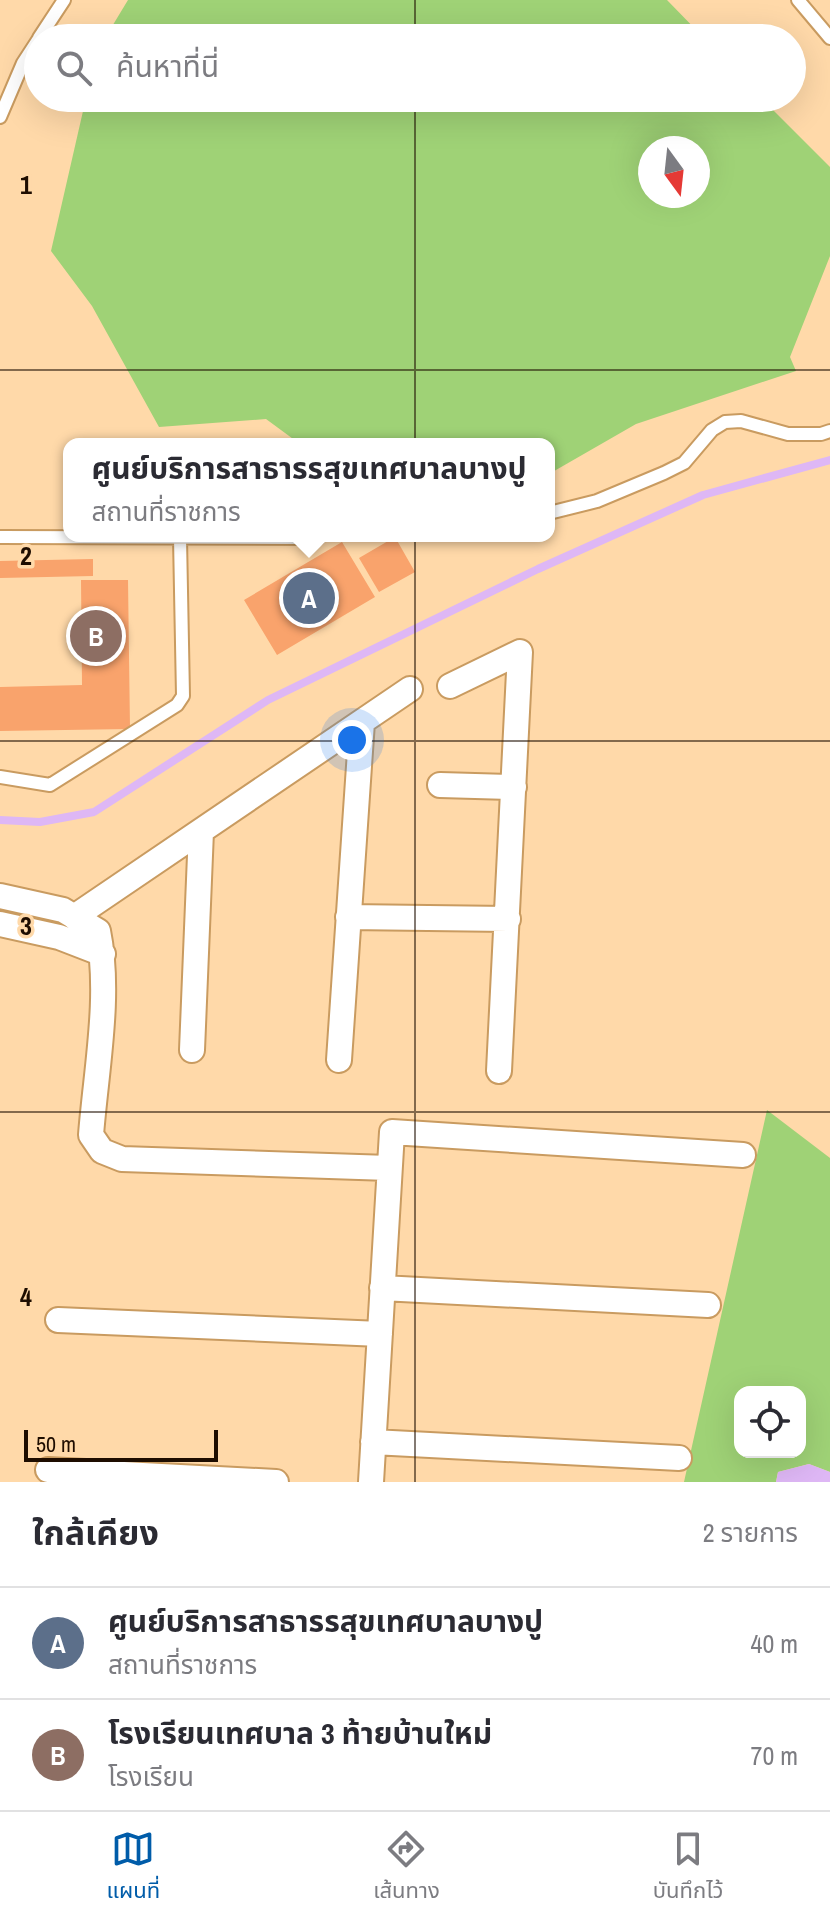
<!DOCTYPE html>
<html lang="th">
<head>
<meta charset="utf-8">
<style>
  :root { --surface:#fff; --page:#f7f7f7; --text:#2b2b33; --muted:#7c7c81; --line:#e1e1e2; --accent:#005ca9 }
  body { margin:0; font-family:"Archivo Narrow","Noto Sans Thai",sans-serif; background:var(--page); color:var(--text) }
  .controls { position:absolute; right:24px; bottom:24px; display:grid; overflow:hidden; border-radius:16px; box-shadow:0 8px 32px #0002 }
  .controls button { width:72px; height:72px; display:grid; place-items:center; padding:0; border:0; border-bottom:2px solid var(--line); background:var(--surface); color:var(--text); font:40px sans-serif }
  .compass { position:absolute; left:638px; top:136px; width:72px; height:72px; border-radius:50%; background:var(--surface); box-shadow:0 8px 32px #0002; rotate:165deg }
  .scale { position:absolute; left:24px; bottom:20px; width:194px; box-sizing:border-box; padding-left:8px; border:4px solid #1e0d00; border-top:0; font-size:22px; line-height:28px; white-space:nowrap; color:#1e0d00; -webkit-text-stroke:6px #ffd9a9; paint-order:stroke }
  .you { position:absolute; left:352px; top:740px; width:28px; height:28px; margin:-20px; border:6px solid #fff; border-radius:50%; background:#1a73e8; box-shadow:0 0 0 12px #1a73e833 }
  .badge { display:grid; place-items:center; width:52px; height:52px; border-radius:50%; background:var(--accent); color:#fff; font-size:26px; font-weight:700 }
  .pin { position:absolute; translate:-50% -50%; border:4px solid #fff; box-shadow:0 2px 8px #0006 }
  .popup { position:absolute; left:63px; top:438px; width:492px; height:104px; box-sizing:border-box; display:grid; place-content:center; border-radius:16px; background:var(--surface); filter:drop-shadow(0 2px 6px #0005); font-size:26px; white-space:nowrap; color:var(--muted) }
  .popup b { font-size:30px; color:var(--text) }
  .popup::after { content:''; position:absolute; left:50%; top:100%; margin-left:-16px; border:16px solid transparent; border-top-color:var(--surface) }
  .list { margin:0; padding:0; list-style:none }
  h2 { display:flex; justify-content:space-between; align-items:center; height:104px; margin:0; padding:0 32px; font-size:34px }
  h2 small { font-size:26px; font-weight:400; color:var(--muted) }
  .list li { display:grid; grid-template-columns:52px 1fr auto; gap:24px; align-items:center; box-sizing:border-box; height:112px; padding:0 32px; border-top:2px solid var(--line) }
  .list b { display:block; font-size:30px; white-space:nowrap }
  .list p { margin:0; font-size:26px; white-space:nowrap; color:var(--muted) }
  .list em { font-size:26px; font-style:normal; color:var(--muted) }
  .icon { flex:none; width:44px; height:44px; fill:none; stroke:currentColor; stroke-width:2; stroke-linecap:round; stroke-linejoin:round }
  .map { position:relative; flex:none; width:830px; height:1482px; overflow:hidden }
  .search { position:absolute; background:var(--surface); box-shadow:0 8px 32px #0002; left:24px; right:24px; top:24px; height:88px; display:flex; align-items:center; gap:20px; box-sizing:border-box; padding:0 28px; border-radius:44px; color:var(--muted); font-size:30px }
  .sheet { height:328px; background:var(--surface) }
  nav { display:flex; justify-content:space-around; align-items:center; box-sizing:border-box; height:112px; border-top:2px solid var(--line); background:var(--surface); font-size:22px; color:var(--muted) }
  nav a { display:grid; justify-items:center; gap:4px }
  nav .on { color:var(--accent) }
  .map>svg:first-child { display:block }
  .green { fill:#9fd276; fill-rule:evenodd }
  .water { fill:#deb7f5 }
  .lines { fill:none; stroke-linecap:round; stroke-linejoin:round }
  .stream { stroke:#deb7f5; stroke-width:8 }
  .building { fill:#f9a36c }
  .service-casing { stroke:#c99b60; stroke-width:16 }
  .minor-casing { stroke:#c99b60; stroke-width:28 }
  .service { stroke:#fff; stroke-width:12 }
  .minor { stroke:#fff; stroke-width:24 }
  .grid { fill:none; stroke:#1e0d00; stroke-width:2; stroke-opacity:0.55 }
  .grid-label { font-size:26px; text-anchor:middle; font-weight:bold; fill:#1e0d00; stroke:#ffd9a9; stroke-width:7; stroke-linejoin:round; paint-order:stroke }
</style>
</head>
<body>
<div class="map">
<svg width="830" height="1482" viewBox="0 0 830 1482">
  <rect width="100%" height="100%" fill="#ffd9a9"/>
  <!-- green -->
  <path class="green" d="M128,0H667L704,38H105Z
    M86,98H761L830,167V256L790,357L796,371L636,424L549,474V444H300L266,419L159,427L92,306L51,251ZM698,148V196H650V148Z
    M767,1110L830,1158V1472L809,1464L778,1472L776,1482H684ZM740,1392H800V1452H740Z"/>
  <!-- water -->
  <path class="water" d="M809,1464L830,1472V1482H776L778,1472Z"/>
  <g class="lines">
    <!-- stream -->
    <path class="stream" d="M0,820L40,822L94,812L268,700L538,569L703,495L830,460"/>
  </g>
  <!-- building -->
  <path class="building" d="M395,537L415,572L379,592L359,558Z
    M342,542L375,597L277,655L244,600Z
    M93,559V576L0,578V561Z
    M81,580H128L130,729L0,731V687L82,685Z"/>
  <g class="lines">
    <defs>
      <path id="service" d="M798,0L830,38
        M39,38L64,0
        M0,117L23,63L38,40
        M549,513L597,501L664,473L684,463L712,430L725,422L741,421L788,434H821L830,431
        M0,537L318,538
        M0,777L50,785L177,705L183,696L180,538"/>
      <path id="minor" d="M450,686L520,652L499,1071
        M440,785L514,787
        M0,896L63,910L98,931C111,995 96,1070 91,1135L102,1151L122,1159L389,1168
        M74,917L410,689
        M348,917L508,919
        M0,924L59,937L103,954
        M192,1050L201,831
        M339,1060L362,722
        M382,1288L708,1305
        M58,1320L380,1334
        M373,1442L679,1458
        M48,1470L276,1482
        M371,1482L392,1132L743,1155"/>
    </defs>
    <!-- service casing -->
    <use href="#service" class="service-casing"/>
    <!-- minor casing -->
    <use href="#minor" class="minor-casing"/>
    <!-- service -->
    <use href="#service" class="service"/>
    <!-- minor -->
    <use href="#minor" class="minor"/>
  </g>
  <!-- grid -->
  <path class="grid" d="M415,0V38M415,98V1482M0,370H830M0,741H830M0,1112H830"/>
  <g class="grid-label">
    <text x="26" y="194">1</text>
    <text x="26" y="565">2</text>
    <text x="26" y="935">3</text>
    <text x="26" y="1306">4</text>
  </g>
</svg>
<div class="controls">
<button><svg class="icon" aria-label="locate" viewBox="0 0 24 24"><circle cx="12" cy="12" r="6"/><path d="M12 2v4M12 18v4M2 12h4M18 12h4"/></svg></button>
</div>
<svg class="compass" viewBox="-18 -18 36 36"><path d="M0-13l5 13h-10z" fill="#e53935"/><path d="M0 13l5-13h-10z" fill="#7c7c81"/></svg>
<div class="scale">50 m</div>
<div class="you"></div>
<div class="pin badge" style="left:309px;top:598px;background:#5c6f8a">A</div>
<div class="popup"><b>ศูนย์บริการสาธารรสุขเทศบาลบางปู</b>สถานที่ราชการ</div>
<div class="pin badge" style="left:96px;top:636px;background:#8d6e63">B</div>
<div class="search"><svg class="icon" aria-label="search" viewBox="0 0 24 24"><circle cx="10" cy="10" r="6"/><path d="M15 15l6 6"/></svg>ค้นหาที่นี่</div>
</div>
<section class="sheet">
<h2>ใกล้เคียง<small>2 รายการ</small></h2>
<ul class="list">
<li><span class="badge" style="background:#5c6f8a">A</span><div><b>ศูนย์บริการสาธารรสุขเทศบาลบางปู</b><p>สถานที่ราชการ</p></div><em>40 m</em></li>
<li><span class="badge" style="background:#8d6e63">B</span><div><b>โรงเรียนเทศบาล 3 ท้ายบ้านใหม่</b><p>โรงเรียน</p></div><em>70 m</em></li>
</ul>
</section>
<nav>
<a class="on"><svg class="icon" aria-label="map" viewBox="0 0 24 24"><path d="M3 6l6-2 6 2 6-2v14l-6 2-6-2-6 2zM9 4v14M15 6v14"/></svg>แผนที่</a>
<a><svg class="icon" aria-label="directions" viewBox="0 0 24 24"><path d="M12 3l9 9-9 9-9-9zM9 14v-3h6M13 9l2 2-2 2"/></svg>เส้นทาง</a>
<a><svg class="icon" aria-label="saved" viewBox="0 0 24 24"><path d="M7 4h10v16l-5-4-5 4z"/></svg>บันทึกไว้</a>
</nav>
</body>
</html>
